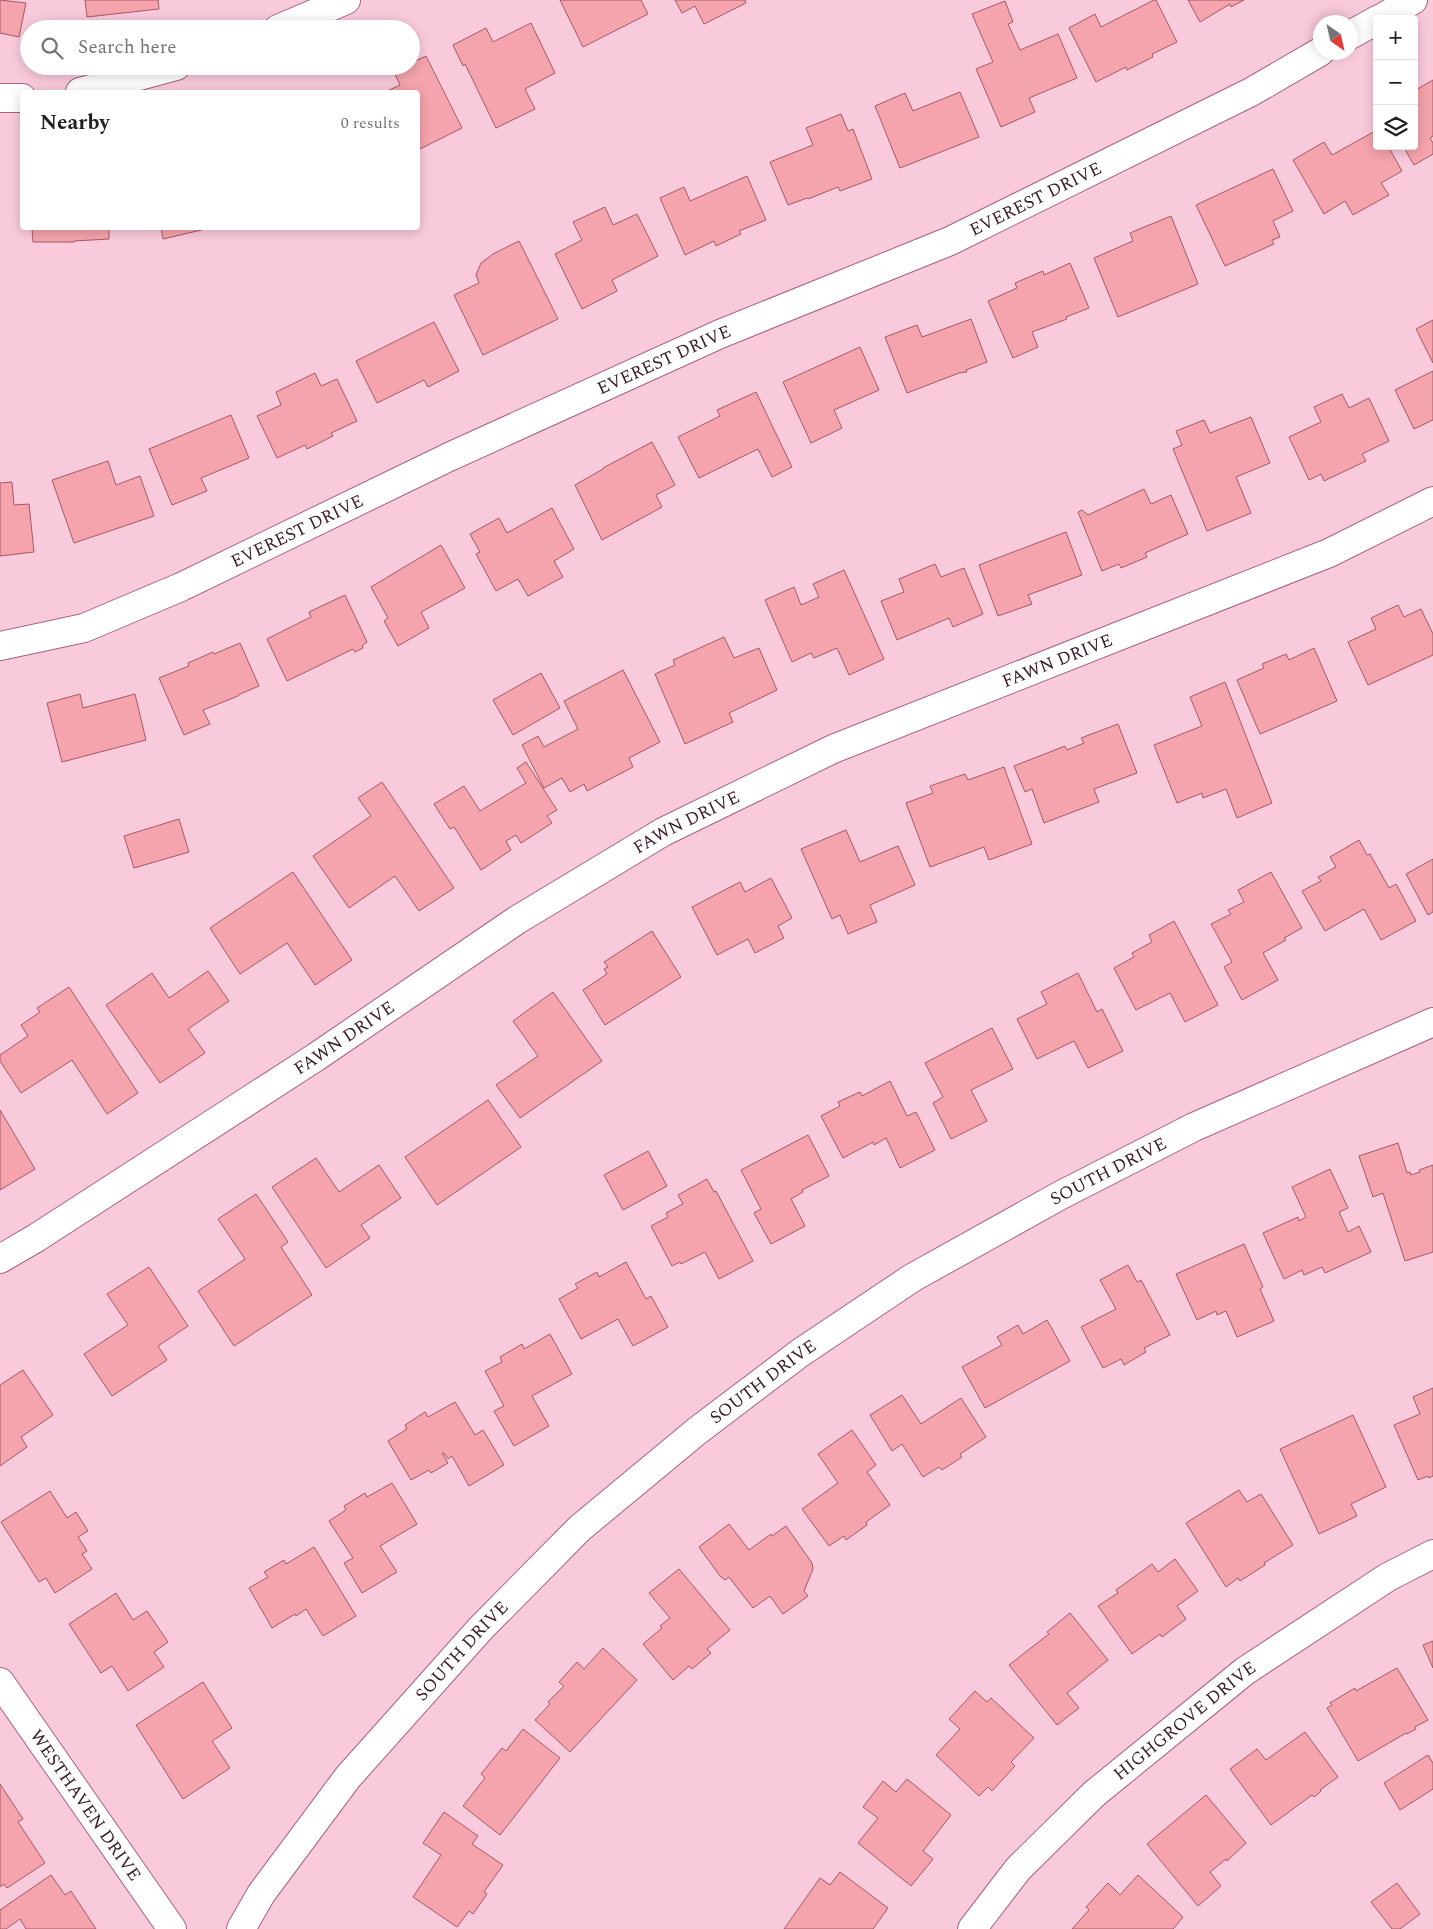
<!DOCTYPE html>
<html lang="en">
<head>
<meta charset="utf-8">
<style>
  :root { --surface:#fff; --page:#f6f6f6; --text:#202124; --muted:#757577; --line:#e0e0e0 }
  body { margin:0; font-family:Spectral,serif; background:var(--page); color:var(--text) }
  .controls { position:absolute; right:15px; top:15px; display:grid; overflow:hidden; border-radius:5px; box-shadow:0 2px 12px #0003 }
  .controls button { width:45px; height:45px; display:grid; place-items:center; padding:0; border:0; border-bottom:1px solid var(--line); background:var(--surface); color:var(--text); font:25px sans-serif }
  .compass { position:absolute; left:1313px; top:15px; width:45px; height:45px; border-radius:50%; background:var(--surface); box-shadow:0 2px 12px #0003; rotate:146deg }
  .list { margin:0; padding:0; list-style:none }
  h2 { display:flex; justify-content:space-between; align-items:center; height:65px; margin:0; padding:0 20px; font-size:21px }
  h2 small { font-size:16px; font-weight:400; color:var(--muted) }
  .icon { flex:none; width:28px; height:28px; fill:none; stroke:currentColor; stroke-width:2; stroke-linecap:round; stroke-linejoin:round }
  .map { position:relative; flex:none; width:1433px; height:1929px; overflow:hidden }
  .search { position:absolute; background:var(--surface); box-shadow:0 2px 12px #0003; left:20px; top:20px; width:400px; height:55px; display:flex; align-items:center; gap:12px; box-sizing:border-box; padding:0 18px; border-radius:28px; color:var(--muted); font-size:19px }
  .panel { position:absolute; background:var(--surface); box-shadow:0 2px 12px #0003; left:20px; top:90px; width:400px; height:140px; border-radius:5px }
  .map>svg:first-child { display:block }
  .building { fill:#f5a3ac; stroke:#a45a64 }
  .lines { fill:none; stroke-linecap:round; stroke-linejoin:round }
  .minor-casing { stroke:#a76281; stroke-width:30 }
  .tertiary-casing { stroke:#a76281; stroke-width:30 }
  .minor { stroke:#fff; stroke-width:28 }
  .tertiary { stroke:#fff; stroke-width:28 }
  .labels { text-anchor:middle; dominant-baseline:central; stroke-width:4; stroke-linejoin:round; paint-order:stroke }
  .street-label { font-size:18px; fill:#3d202d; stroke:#fafafa }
</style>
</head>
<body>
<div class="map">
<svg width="1433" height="1929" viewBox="0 0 1433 1929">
  <rect width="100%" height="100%" fill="#f9cadc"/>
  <!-- building -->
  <path class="building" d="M0,0L26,3L19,37L0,33Z
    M85,0H158L159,9L87,17Z
    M560,0H641L648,14L583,47Z
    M675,0H745L746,3L704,24L695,6L682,13Z
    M1154,0H1156L1177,42L1152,54L1153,57L1127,70L1126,67L1096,82L1069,28L1095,14L1101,27Z
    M1188,0H1244L1231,7L1230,4L1200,22Z
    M1005,1L1013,22L1008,24L1020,50L1058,34L1077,78L1029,98L1035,112L1001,127L976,69L993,62L972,14Z
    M531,23L555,73L525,89L535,109L496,128L465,64L463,66L453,45L486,28L493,42Z
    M426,56L462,128L420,149L418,147V92H385L400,85L394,72L406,66H411V63Z
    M1433,80V136L1430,138L1433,143V154L1414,165L1403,146H1414V91Z
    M960,92L979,137L900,168L875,106L905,93L913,111Z
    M841,114L848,131L853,129L872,179L840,191L838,187L808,199L807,198L788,205L770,162L813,145L806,128Z
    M1377,130V146H1388L1402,171L1381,183L1389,195L1353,215L1345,201L1324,214L1293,160L1324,142L1332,155Z
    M1273,169L1293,211L1273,221L1280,237L1272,240L1274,244L1225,266L1196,205Z
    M747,176L766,220L739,231L741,234L716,246L714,241L685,255L660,198L684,187L690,201Z
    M605,207L613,225L637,214L658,256L612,280L617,291L582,309L555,254L582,240L573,222Z
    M1171,216L1198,284L1118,317L1094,258L1133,241L1130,233Z
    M32,228H109V239L74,241V242H33Z
    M161,228H210L163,239Z
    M519,241L558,319L483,355L454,295L479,283L476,275L481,263L493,254Z
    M1070,263L1089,308L1066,317L1067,319L1032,332L1038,347L1013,358L988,301L1017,288L1015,283L1043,271L1044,275Z
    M971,319L987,362L966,370L967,372L959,373L907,393L885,337L917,325L922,337Z
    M1433,320V363L1416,329Z
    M434,322L459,371L428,387L424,380L377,403L356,361Z
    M860,347L879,390L834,410L842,428L811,443L783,382Z
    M1433,371V420L1414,429L1395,390Z
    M315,373L321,386L337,379L357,421L331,433L333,436L307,449L305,445L277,458L257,416L281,405L276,392Z
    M756,392L792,467L772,477L758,449L699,478L678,437L720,416L717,410Z
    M1342,394L1349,408L1369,398L1389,441L1362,454L1366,461L1324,481L1321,474L1309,480L1289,437L1321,422L1314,407Z
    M231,415L249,458L201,478L207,491L172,505L149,449Z
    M1251,417L1270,463L1236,477L1251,513L1207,531L1173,449L1182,445L1176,431L1204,420L1210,433Z
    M652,442L675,485L656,495L662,507L602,540L575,485L603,469V468Z
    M108,461L116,485L140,476L154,516L74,543L52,480Z
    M12,482L14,505L29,504L34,552L0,556V483Z
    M1144,489L1151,504L1171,495L1188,534L1145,553L1147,557L1121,568L1119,564L1102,571L1078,512L1082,510L1088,515Z
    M552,508L574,549L554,561L563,577L528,596L518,579L496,591L476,554L480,552L470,534L499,518L507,533Z
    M1066,532L1082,575L1028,595L1032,604L998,616L979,565Z
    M441,545L465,588L421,612L429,628L398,646L384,621L388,618L371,587Z
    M935,564L941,577L964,568L983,614L953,627L949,618L897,640L881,601L904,592L899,579Z
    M844,570L884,659L849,675L837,648L814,658L811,653L792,662L765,600L794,587L801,605L819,597L813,584Z
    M345,595L367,642L362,646L363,648L355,652L353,649L287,681L267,639L311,617L309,612Z
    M1398,605L1404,617L1421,609L1433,634V655L1368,685L1348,642L1376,629L1371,618Z
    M724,637L734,658L759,648L777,690L729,713L733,722L685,744L655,674L675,665L673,660Z
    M240,643L259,686L238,695V696L203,710L210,724L184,735L159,678L189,666L188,663L213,652L214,654Z
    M1314,648L1337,701L1260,734L1237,680L1264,668L1262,664L1286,654L1289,660Z
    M623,670L660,742L629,758L633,767L587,791L584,784L570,792L562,778L544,788L522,745L538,736L544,747L578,729L564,701Z
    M541,673L560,708L513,735L493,700Z
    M1225,682L1272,803L1237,818L1226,789L1203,798L1202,793L1177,803L1154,745L1202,726L1190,697Z
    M80,694L83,708L135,694L146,740L62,762L47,703Z
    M1118,724L1137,773L1094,789L1099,802L1044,823L1032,789L1025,792L1014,766L1065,746L1067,750L1084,743L1081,738Z
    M526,762L557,810L547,816L552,823L521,843L516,835L506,841L511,850L481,870L454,827L450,829L434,804L464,786L480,811L526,783L517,768Z
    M1004,767L1032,844L989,860L984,847L930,867L906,803L933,793L930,786L965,774L968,780Z
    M382,782L454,888L419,911L395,876L349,908L313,856L371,816L358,798Z
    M179,819L189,852L134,868L124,836Z
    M846,830L860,862L898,846L915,885L870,905L877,922L848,934L840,915L832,919L801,849Z
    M1359,840L1367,855L1370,854L1389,888L1396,884L1416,921L1381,940L1364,909L1325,931L1302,891L1321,881L1318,877L1336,867L1330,857Z
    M1433,859V912L1428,915L1406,874Z
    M293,872L352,960L315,985L287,943L240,974L210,928Z
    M1271,872L1302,928L1284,938L1286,940L1263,953L1278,980L1242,1000L1224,967L1232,962L1211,924L1231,914L1228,910L1244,902L1238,890Z
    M771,878L792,918L778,926L784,938L755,953L748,939L717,955L692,907L740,882L745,892Z
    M1174,921L1218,1005L1185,1022L1170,993L1136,1010L1114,968L1134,957L1132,953L1152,942L1149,935Z
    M652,931L681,977L605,1025L583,990L607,974L604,969L608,967L604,962Z
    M208,971L229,1001L188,1029L205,1053L160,1083L106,1005L152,973L169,998Z
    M1078,973L1097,1012L1102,1009L1123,1051L1088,1068L1074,1041L1037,1059L1017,1019L1047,1004L1041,992Z
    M69,987L138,1093L107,1114L72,1060L21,1093L0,1061V1055L28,1036L21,1025L40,1012L37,1008Z
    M553,992L602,1061L520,1118L496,1085L538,1056L513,1021Z
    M992,1028L1013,1069L971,1090L987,1121L951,1139L933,1103L943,1097L925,1063Z
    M890,1081L907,1116L916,1112L935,1150L900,1168L886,1138L874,1145L873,1142L843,1158L821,1116L840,1106L838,1102L860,1092L862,1096Z
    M488,1100L521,1147L437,1205L405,1157Z
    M0,1110L35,1169L0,1190Z
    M808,1135L829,1176L802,1190L803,1192L791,1199L805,1226L771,1244L754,1213L761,1209L741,1170Z
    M1398,1143L1407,1173L1410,1172L1411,1175L1420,1172L1419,1170L1433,1165V1252L1405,1261L1383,1193L1373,1197L1359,1156Z
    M648,1151L667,1186L623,1210L604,1175Z
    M316,1158L339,1192L379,1165L401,1198L361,1225L370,1238L326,1268L272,1187Z
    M1330,1169L1348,1208L1339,1212L1348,1232L1359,1226L1371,1252L1325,1273L1322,1267L1304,1275L1302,1270L1284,1279L1263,1233L1298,1217L1299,1221L1306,1217L1292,1187Z
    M707,1179L714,1192L716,1191L753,1261L719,1279L705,1252L681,1264L680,1262L672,1266L651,1226L668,1217L666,1213L683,1204L678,1195Z
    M256,1194L288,1242L281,1247L312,1295L234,1346L198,1291L245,1259L218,1219Z
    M1244,1244L1263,1287L1260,1289L1274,1321L1237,1337L1226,1311L1217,1315L1216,1311L1197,1320L1176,1274Z
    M626,1262L646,1299L651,1296L668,1327L633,1346L618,1319L581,1339L559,1299L578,1288L575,1284L597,1272L599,1277Z
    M1128,1265L1137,1282L1141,1280L1170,1335L1144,1348L1146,1352L1124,1365L1121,1359L1103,1368L1081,1327L1116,1309L1100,1280Z
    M149,1267L188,1326L158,1346L167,1360L112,1396L84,1354L128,1325L107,1294Z
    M1047,1320L1070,1361L985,1408L962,1367L1002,1345L997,1337L1018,1325L1023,1334Z
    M550,1334L572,1374L532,1396L549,1426L514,1446L494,1411L504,1406L485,1371L502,1362L500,1357L522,1344L524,1349Z
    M23,1370L53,1415L21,1437L27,1447L0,1466V1385Z
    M1433,1388V1476L1429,1478L1428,1476L1418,1480L1394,1425L1420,1414L1413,1397Z
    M902,1395L921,1424L961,1398L986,1437L960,1454L962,1457L942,1470L939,1467L923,1477L902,1444L892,1451L870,1415Z
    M455,1402L475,1435L483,1430L504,1465L469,1486L452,1456L448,1459L444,1453H442L448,1463L431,1473L429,1470L411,1480L388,1441L407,1429L405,1425L425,1412L428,1417Z
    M1353,1415L1386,1487L1351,1504L1357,1516L1319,1534L1280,1449Z
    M852,1430L876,1465L867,1472L890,1505L866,1522L867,1525L846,1540L844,1536L829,1546L802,1509L838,1483L818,1454Z
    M392,1483L417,1524L380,1546L397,1572L362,1593L344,1563L353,1558L329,1521L346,1510L344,1506L365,1493L367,1497Z
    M1239,1490L1247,1502L1261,1494L1293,1545L1264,1563L1265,1565L1240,1581L1238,1578L1226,1587L1186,1523Z
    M50,1491L67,1518L76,1512L88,1531L78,1537L87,1551L82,1554L92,1569L55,1593L46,1578L39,1582L1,1522Z
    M729,1524L749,1550L771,1534L772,1536L786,1526L812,1563L813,1569L804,1591L808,1596L783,1614L770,1596L753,1608L729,1577L725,1580L720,1576L699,1547Z
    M314,1547L356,1616L323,1636L306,1609L296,1616L295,1614L272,1628L249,1588L268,1577L264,1572L284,1560L286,1564Z
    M1175,1559L1198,1591L1177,1606L1186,1619L1162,1637L1160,1634L1132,1654L1098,1606L1118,1593L1116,1590L1152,1564L1158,1572Z
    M679,1569L730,1630L707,1649L711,1653L692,1669L689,1666L673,1680L643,1644L662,1628L660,1626L670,1618L649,1593Z
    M116,1593L133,1620L147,1611L168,1642L154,1652L164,1667L128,1691L112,1666L101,1673L69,1624Z
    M1070,1613L1108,1660L1067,1693L1079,1708L1057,1725L1009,1665L1049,1634L1047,1632Z
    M1433,1641V1668L1423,1645Z
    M603,1648L637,1680L570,1752L535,1720L550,1704L548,1702L564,1686L559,1682L577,1662L584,1669Z
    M1397,1668L1428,1720L1415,1727L1416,1729L1407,1734L1406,1733L1358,1761L1327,1708L1332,1705L1330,1703L1355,1688L1356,1691Z
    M203,1682L232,1728L212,1741L230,1768L183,1799L136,1725Z
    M975,1691L987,1702L991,1698L1034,1738L1011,1762L1015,1766L992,1791L988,1787L979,1796L936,1755L960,1729L949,1719Z
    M523,1729L560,1758L500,1835L463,1806L485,1778L481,1774L502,1748L506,1751Z
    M1305,1732L1338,1777L1320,1790L1321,1791L1314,1797L1312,1795L1271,1825L1230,1769L1257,1749L1266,1760Z
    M1428,1755L1433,1763V1789L1400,1810L1384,1783Z
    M907,1779L951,1815L923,1851L933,1859L911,1886L858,1843L878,1818L863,1807L883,1781L896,1792Z
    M0,1784L23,1819L18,1822L45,1863L7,1888L4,1884L0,1887Z
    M1206,1795L1246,1843L1227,1861L1226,1859L1210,1872L1221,1886L1198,1906L1147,1844Z
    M444,1812L478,1836L472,1844L503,1865L484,1892L487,1894L473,1914L469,1911L457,1927L413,1897L441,1855L423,1843Z
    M840,1872L888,1908L873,1929H784L820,1878L830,1885Z
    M51,1875L65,1895L71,1891L96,1929H26L20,1919L6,1929H0V1910Z
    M1138,1875L1183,1917L1173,1929H1072L1089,1910L1086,1907L1108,1883L1120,1895Z
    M1397,1883L1420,1914L1400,1929H1392L1371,1902Z"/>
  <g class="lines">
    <defs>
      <g id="minor">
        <path d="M1380,19L1413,0"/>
        <path d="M278,29L346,0"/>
        <path d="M1350,35L1377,20"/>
        <path d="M80,92L176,66"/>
        <path d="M0,98H22"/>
        <path id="s1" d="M0,646L84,628L181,587L449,457L720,334L950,241L1251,92L1320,52"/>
        <path id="s2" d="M0,1259L36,1238L316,1057L517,920L663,832L833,749L1329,553L1433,501"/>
        <path id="s3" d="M0,1682L172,1929"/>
        <path id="s4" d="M972,1929L1018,1869L1094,1794L1245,1671L1388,1577L1433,1554"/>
      </g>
      <g id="tertiary">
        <path id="s5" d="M241,1929L261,1894L348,1777L481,1628L580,1528L697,1431L800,1353L912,1278L1061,1195L1194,1127L1433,1022"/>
      </g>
    </defs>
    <!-- minor casing -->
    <use href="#minor" class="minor-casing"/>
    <!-- tertiary casing -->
    <use href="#tertiary" class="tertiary-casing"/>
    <!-- minor -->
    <use href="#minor" class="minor"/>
    <!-- tertiary -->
    <use href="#tertiary" class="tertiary"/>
  </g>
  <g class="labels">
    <!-- street labels -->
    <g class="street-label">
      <text stroke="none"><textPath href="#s1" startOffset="1130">EVEREST DRIVE</textPath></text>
      <text stroke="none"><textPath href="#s1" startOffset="725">EVEREST DRIVE</textPath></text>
      <text stroke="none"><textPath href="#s1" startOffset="320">EVEREST DRIVE</textPath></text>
      <text stroke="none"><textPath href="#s2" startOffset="1219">FAWN DRIVE</textPath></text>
      <text stroke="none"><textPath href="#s2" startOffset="814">FAWN DRIVE</textPath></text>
      <text stroke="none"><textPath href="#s2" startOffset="409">FAWN DRIVE</textPath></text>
      <text stroke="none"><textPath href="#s5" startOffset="1166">SOUTH DRIVE</textPath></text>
      <text stroke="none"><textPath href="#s5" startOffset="761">SOUTH DRIVE</textPath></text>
      <text stroke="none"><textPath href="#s5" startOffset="356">SOUTH DRIVE</textPath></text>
      <text stroke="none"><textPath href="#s4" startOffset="299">HIGHGROVE DRIVE</textPath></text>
      <text stroke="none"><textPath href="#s3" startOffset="150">WESTHAVEN DRIVE</textPath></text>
    </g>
  </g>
</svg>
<div class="controls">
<button>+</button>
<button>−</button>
<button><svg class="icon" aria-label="layers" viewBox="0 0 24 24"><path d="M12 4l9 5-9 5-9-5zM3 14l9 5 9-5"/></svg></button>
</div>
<svg class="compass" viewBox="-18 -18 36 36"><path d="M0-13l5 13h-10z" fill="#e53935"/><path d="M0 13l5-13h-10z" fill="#757577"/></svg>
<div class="search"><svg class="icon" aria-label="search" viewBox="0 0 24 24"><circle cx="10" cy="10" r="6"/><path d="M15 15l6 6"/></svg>Search here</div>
<section class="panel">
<h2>Nearby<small>0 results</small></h2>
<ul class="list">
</ul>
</section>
</div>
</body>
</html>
